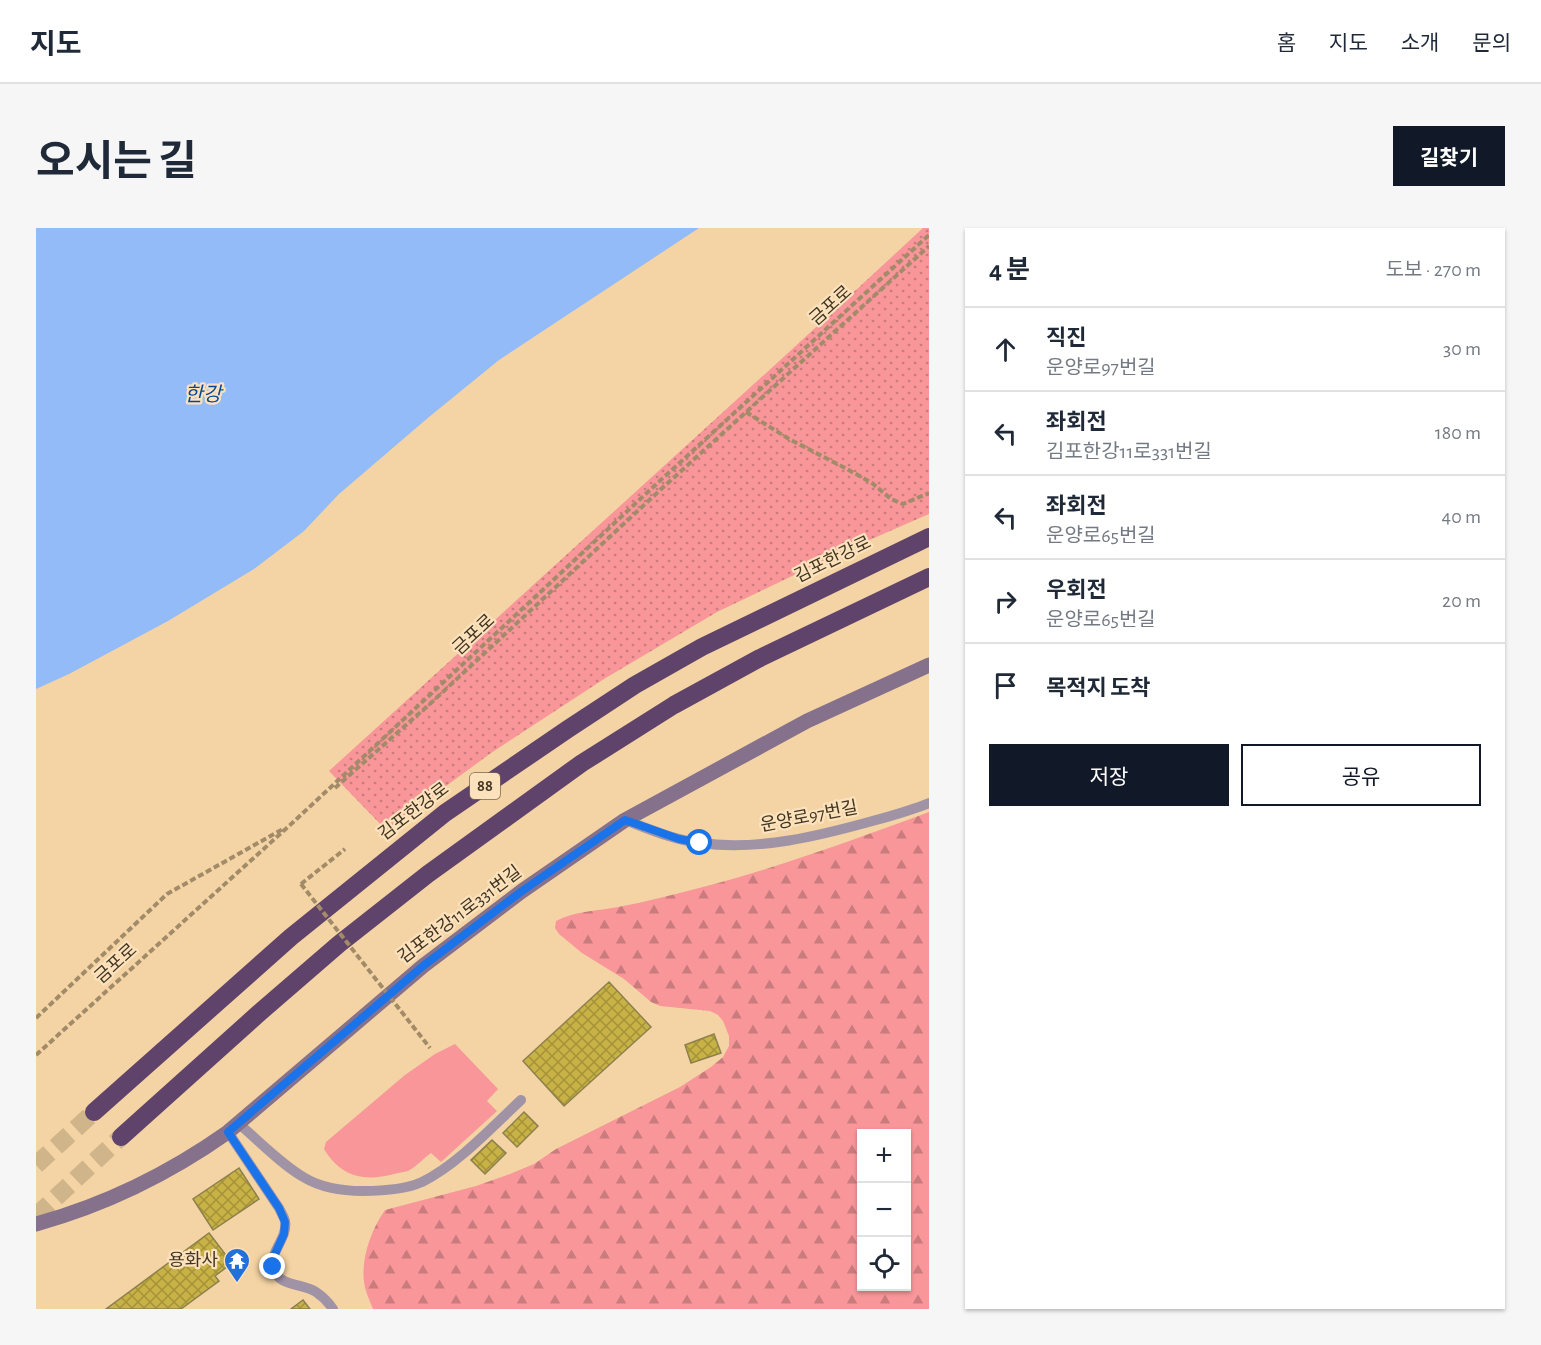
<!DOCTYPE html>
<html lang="ko">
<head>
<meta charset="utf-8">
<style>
  :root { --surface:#fff; --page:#f6f6f7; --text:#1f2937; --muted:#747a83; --line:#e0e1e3; --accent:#111827 }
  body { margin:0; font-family:"Alegreya Sans","Noto Sans KR",sans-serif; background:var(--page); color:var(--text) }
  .controls { position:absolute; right:18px; bottom:18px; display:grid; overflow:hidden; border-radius:0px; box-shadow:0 2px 4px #0004 }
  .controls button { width:54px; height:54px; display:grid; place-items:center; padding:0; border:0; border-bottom:2px solid var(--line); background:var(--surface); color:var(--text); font:30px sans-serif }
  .stop { position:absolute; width:18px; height:18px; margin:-14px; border:4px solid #1a73e8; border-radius:50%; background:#fff }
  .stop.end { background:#1a73e8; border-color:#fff; box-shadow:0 2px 6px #0008 }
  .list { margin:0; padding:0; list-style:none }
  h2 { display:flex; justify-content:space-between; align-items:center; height:78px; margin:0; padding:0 24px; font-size:26px }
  h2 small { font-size:20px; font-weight:400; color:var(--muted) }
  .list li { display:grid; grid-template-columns:39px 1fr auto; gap:18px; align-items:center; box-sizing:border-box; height:84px; padding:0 24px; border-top:2px solid var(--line) }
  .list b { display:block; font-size:22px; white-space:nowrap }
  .list p { margin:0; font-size:20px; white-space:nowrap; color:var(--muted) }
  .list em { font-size:20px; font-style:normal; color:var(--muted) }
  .actions { display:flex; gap:12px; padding:18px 24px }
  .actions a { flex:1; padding:14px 0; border:2px solid var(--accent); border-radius:0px; text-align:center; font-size:21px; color:var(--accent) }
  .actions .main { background:var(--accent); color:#fff }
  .icon { flex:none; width:33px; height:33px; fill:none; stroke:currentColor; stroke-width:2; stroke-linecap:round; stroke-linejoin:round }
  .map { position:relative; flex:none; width:893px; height:1081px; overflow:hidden; border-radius:0px }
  header { display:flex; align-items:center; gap:36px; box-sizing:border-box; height:84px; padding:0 30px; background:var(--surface); border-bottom:2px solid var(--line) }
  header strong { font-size:28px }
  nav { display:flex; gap:33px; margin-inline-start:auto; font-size:21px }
  .intro { display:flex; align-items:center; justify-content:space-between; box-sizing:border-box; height:144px; padding:0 36px }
  h1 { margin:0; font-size:42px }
  .button { padding:15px 27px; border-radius:0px; background:var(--accent); color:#fff; font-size:21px; font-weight:700 }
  main { display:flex; gap:36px; padding:0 36px }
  aside { flex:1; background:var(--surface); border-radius:0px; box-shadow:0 2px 4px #0004 }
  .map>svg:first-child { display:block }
  .grass { fill:#f8969a }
  .forest { fill:url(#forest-firs); fill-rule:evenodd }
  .park { fill:url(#park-dots) }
  .water { fill:#92bbf7 }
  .building { fill:url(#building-cross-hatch); stroke:#8c814e; stroke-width:1.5 }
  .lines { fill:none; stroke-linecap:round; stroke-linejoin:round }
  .highway-tunnel { stroke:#d0b48a; stroke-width:18; stroke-dasharray:18 9; stroke-linecap:butt }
  .path { stroke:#a28b68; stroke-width:4; stroke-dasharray:6 3; stroke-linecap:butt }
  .lane { stroke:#a193a6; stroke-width:10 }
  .secondary { stroke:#86718c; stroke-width:15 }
  .highway { stroke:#60436a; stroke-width:18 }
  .path-bridge { stroke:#a28b68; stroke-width:4; stroke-dasharray:6 3; stroke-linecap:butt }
  .route { stroke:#1a73e8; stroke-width:8 }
  .labels { text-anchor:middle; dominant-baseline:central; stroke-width:4.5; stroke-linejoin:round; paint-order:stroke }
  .shield { fill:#fce2bc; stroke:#796950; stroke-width:1.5 }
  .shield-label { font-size:16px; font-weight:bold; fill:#413522 }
  .street-label { font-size:18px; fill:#413522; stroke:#fce2bc }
  .poi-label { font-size:18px; fill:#413522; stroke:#fce2bc; text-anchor:end }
  .water-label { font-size:20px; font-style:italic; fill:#00479d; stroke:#fce2bc }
</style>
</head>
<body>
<header>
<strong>지도</strong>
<nav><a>홈</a><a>지도</a><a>소개</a><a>문의</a></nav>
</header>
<div class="intro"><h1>오시는 길</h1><a class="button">길찾기</a></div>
<main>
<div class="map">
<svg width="893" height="1081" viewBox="0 0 893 1081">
  <defs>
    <pattern id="forest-firs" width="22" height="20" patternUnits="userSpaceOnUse" patternTransform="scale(1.5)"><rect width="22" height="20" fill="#f8969a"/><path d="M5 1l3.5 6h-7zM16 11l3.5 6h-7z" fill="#ca7b7d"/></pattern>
    <pattern id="park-dots" width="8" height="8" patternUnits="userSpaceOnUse" patternTransform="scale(1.5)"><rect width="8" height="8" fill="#f8969a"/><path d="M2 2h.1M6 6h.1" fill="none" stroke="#ca7b7d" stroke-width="1.8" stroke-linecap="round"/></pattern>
    <pattern id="building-cross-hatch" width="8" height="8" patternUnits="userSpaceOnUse" patternTransform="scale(1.5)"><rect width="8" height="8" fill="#c8b245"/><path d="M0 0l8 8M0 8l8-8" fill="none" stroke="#a49239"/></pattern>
  </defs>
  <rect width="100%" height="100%" fill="#f4d4a4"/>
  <!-- grass -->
  <path class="grass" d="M419,816L462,861L451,873L461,883L405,934L395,925C388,930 380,939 372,943C368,944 362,945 358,946C328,954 305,949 288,921L290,914L369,847L399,826Z"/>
  <!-- forest -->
  <path class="forest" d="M893,584V1081H337C334,1073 329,1063 328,1054C325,1030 335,1002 349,982L440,958L474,946L498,936L520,921L644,859L675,839L687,829L693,818V808L687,793L682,787L674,783L624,778L615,774L588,751L546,725L523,706L519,700L520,693C538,683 562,683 582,679C609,674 636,667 663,660C741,640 817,612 893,584ZM825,906H870V1058H825Z"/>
  <!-- park -->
  <path class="park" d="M887,0H893V286L806,324L681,384L568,451L455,525L350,602L293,543L752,125Z"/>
  <!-- water -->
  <path class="water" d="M0,0H663L463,132L393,189L303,266L268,303L218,341L132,393L33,446L0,461Z"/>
  <!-- building -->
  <path class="building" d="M573,754L615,799L528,878L487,833Z
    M678,806L685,825L655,835L649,817Z
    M488,884L502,898L481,919L467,905Z
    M456,912L470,925L449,946L435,932Z
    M203,940L223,971L177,1002L157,971Z
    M173,1005L196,1035L179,1048L183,1053L145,1081H70Z
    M267,1072L274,1081H255Z"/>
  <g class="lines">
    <!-- highway-tunnel -->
    <path class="highway-tunnel" d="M0,937L58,884
      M0,988L85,909"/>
    <!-- path -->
    <path class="path" d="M710,184L753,211L811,241L836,255L855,271L867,276L893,265
      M299,560L396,474L622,264L893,18
      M265,656L309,621
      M0,790L131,666L247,601
      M0,827L253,598L615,261L893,7"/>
    <!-- lane -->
    <path class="lane" d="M589,592C613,601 638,612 664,615C723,623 783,608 840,592C858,587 876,582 893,575
      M202,895C223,913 246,937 269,950C286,960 308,963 327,963C346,963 368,962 386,954C421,937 456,899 485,872
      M192,904L243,980C245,984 248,989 249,993C252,1010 234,1023 237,1039C241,1059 267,1055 280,1064C286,1068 293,1075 297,1081"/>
    <!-- secondary -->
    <path class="secondary" d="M0,996C69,977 134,945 192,904L387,738L486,663L589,592L771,493L893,437"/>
    <!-- highway -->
    <path class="highway" d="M58,884L255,709L409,585L532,501L599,457L666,419L893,309
      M85,909L222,786L303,716L392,646L546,535L638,477L724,430L893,349"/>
    <!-- path-bridge -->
    <path class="path-bridge" d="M265,656L394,820"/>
  </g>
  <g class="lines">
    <!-- route -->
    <path class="route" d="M237,1039L238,1028L248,1006L249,994L243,980L192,904L387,738L486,663L589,592L643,611L664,615"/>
  </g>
  <!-- icons -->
  <defs>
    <symbol id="temple-pin" viewBox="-11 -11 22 30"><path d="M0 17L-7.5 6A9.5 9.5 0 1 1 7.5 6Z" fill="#2271db" stroke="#fce2bc"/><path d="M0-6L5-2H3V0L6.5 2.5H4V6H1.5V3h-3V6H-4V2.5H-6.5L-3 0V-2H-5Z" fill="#fff"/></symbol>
  </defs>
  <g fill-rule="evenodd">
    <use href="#temple-pin" x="186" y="1018" width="30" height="40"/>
  </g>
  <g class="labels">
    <!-- shield labels -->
    <rect class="shield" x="434" y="545" width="30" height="26" rx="4.5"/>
    <g class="shield-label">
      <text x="449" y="558">88</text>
    </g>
    <!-- street labels -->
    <g class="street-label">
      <text transform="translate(795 78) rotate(-42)">금포로</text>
      <text transform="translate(797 332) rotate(-26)">김포한강로</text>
      <text transform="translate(438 407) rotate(-43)">금포로</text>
      <text transform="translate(378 584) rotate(-37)">김포한강로</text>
      <text transform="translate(773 589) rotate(-11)">운양로97번길</text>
      <text transform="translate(424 687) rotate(-37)">김포한강11로331번길</text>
      <text transform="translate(80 736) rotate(-42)">금포로</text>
    </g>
    <!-- poi labels -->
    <g class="poi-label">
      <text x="182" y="1033">용화사</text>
    </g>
    <!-- water labels -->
    <g class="water-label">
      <text x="167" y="167">한강</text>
    </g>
  </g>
</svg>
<div class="controls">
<button>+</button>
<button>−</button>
<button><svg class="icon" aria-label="locate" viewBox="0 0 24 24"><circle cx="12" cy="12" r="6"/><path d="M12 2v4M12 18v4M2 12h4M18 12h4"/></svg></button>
</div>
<div class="stop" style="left:664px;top:615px"></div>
<div class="stop end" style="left:237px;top:1039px"></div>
</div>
<aside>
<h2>4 분<small>도보 · 270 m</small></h2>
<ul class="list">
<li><svg class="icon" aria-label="ahead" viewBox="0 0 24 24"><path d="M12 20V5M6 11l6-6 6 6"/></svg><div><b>직진</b><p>운양로97번길</p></div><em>30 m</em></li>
<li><svg class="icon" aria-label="left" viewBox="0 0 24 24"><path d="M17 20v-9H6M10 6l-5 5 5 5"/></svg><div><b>좌회전</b><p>김포한강11로331번길</p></div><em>180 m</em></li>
<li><svg class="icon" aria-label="left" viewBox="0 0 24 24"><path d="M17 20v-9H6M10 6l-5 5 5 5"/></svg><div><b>좌회전</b><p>운양로65번길</p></div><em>40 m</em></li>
<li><svg class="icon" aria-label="right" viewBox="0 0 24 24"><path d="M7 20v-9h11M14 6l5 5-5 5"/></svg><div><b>우회전</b><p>운양로65번길</p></div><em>20 m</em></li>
<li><svg class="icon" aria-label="arrive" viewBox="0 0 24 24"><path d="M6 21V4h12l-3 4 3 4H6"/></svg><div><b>목적지 도착</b></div></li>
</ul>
<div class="actions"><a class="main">저장</a><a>공유</a></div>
</aside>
</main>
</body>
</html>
